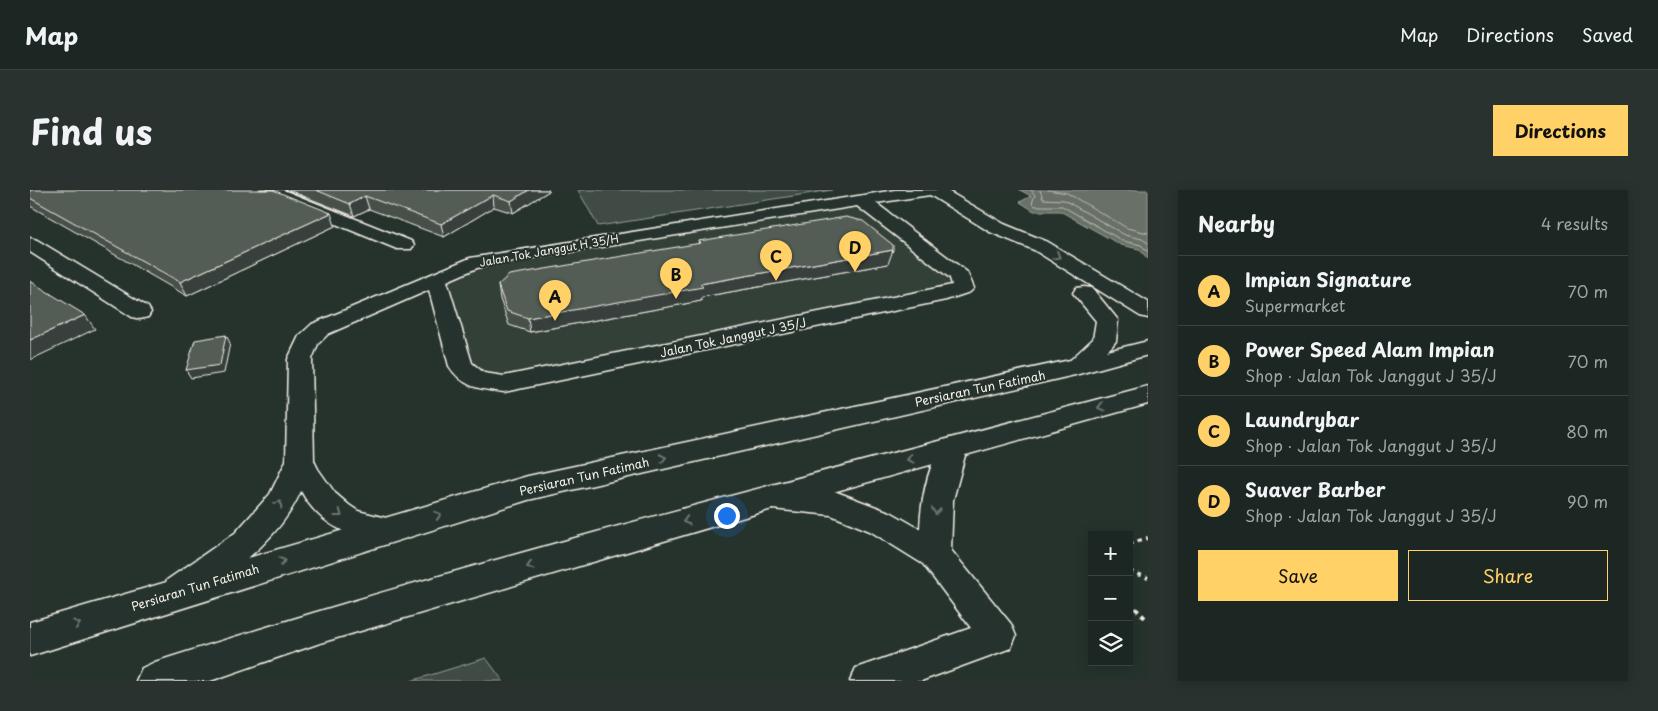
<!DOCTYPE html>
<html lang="en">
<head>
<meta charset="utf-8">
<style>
  :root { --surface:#1c2622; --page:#29322f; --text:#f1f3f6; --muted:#a0a5a5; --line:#3a4340; --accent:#ffd166 }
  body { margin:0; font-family:"Playpen Sans",sans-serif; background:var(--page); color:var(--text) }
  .controls { position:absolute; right:15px; bottom:15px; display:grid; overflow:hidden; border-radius:0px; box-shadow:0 2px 12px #0003 }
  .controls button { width:45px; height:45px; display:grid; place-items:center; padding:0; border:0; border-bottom:1px solid var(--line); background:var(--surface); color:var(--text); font:25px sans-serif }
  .you { position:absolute; left:696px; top:325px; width:18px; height:18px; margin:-12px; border:4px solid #fff; border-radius:50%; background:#1a73e8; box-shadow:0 0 0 8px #1a73e833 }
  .badge { display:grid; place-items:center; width:32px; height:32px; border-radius:50%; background:var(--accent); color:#111; font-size:16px; font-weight:700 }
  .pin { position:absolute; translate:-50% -41px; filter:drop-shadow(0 1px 2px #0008) }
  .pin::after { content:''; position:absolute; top:26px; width:18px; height:15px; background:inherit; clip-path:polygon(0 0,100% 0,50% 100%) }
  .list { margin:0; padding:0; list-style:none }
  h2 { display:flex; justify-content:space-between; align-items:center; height:65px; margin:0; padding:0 20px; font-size:21px }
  h2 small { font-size:16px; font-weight:400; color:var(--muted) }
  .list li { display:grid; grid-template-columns:32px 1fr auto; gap:15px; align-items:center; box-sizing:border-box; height:70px; padding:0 20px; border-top:1px solid var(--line) }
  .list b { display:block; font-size:19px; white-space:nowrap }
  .list p { margin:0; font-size:16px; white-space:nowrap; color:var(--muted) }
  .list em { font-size:16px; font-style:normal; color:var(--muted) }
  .actions { display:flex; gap:10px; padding:15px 20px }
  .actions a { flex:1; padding:11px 0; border:1px solid var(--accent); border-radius:0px; text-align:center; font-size:18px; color:var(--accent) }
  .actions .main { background:var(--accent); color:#111 }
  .icon { flex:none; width:28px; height:28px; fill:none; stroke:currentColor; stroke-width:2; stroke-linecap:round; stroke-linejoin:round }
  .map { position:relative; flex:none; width:1118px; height:491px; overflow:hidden; border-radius:0px }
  header { display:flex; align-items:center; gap:30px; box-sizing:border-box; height:70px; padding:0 25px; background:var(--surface); border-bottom:1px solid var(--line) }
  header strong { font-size:24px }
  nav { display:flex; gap:28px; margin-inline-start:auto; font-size:18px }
  .intro { display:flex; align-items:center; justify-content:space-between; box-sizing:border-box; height:120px; padding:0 30px }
  h1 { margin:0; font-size:35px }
  .button { padding:12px 22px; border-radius:0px; background:var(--accent); color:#111; font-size:18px; font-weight:700 }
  main { display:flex; gap:30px; padding:0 30px }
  aside { flex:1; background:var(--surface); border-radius:0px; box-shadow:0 2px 12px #0003 }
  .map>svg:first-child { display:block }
  .built { fill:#333f39 }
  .green { fill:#414b45; stroke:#9a9e96 }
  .water { fill:#676f68; stroke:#9fa39b }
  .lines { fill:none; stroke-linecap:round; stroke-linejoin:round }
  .shore { stroke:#bcbdb5; stroke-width:1 }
  .street-casing { stroke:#f4f1e8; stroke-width:3 }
  .secondary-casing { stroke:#f4f1e8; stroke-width:3 }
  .path { stroke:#f4f1e8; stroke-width:4; stroke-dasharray:4.5 4.5; stroke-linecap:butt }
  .street { fill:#26332d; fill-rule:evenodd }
  .secondary { fill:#26332d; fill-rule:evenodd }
  .wall { fill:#474f49; stroke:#f4f1e8 }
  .shaded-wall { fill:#39403c; stroke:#f4f1e8 }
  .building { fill:#525c55; stroke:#f4f1e8 }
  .oneway { stroke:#6e766e }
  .labels { text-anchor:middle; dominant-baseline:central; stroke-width:4; stroke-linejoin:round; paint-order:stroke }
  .far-street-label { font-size:11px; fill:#f4f1e8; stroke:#26332d }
  .street-label { font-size:12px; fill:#f4f1e8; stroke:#26332d }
</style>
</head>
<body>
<header>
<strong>Map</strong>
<nav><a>Map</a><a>Directions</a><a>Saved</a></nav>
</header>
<div class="intro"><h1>Find us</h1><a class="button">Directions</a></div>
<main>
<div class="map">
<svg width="1118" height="491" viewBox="0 0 1118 491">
  <rect width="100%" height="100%" fill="#26332d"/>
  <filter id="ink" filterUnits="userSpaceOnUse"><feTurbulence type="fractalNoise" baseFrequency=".02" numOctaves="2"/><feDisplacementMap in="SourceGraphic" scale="10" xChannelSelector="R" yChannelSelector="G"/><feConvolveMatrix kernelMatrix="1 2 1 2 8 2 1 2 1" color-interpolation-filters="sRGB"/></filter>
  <g filter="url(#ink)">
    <!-- built -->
    <path class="built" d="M827,15L922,87L923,95L477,186L455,183L440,171L418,89L442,79L470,72Z"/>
    <!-- green -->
    <path class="green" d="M548,0H802L568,36Z
      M456,468L473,491H381Z"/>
    <!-- water -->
    <path class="water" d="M990,0H1118V69L1109,59L1091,55L1030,21H1004L990,12L1001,6Z"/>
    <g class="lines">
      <!-- shore -->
      <path class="shore" d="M1001,0L1005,5L1002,13L1005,16H1032L1093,51L1111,55L1118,62
        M1010,0L1013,9L1034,10L1095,45L1112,49L1118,53
        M1018,0L1037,3L1097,38L1118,43"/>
      <defs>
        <path id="street" d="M230,0H253L381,51L384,55L381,59H367L232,4Z
          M865,0H916L974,34L1018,52L1118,112V128L1110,126L1004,60L960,42L900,5L846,13L937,82L944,98L940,102L916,110L474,202C450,199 433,198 419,176L399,100L298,144L288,154L282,169L284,271L288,279L305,303L319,315L328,321L368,331L373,340L368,349C357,353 350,351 338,349C308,342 286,329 271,301C249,351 203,380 161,412L149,416L137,412L132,401L137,390L205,343L240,304L256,271L258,169L269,146L282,134L440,68ZM827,16L920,88L922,95L474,186L454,183L442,173L417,91L447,78L466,74Z
          M0,48L7,50L118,117L121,122L118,127L110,129L102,127L0,62Z
          M1054,97L1062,98L1088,130L1086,151L1082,156C1069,169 1056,188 1036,183L1033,177L1063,149L1066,131L1043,103L1046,98Z
          M923,248L933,251L937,258L923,310L921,360L981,434L986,446L981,458L891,491H820L826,478L941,438L893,374L840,341L801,325L742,319L731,315L727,307L731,299L742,295L804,301L862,323L890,339C891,309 898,277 913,251Z"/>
        <path id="secondary" d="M1118,151V165L1045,185L498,310L0,466V432L498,286L1045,169Z
          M1118,196V214L742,319L290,453L180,491H106L112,478L125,472C452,367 786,284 1118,196Z"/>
      </defs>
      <!-- street casing -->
      <use href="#street" class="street-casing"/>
      <!-- secondary casing -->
      <use href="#secondary" class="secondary-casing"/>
      <!-- path -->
      <path class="path" d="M1099,354L1118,348
        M1099,381L1118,388
        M1099,412L1118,431"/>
      <!-- street -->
      <use href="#street" class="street"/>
      <!-- secondary -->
      <use href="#secondary" class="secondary"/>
    </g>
    <!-- wall -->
    <path class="wall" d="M0,0L305,36L157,106L0,16Z
      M258,0H519V1L483,23L464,17L414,47L339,19L324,26Z
      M669,51L858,74L672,107L671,111L500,142L479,135L470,109L468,95L668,54Z"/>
    <!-- shaded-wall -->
    <path class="shaded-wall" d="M499,0H519V1L483,23L481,11Z
      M463,5L464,17L414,47L411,34Z
      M335,6L339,19L324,26L320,14Z
      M301,23L305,36L157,106L150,92Z
      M863,60L858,74L672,107L671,111L500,142L498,128L670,94Z
      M55,125L65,139L0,170V150Z
      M196,145L200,153L194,183L161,188L156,180Z"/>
    <!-- building -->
    <path class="building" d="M0,0H243L301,23L150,92L0,8Z
      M286,0H499L481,11L463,5L411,34L335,6L320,14Z
      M816,27L833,31L863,55V60L670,94L673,97L498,128L477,121L468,95L479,85L671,53L669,51Z
      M0,91L55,125L0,150Z
      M196,145L190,175L156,180L165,150Z"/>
    <!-- one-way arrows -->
    <defs><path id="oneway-chevron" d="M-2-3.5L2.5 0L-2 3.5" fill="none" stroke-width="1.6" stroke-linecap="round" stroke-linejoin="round" transform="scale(1.25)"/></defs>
    <g class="oneway">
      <use href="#oneway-chevron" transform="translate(1027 66) rotate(31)"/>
      <use href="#oneway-chevron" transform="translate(1071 217) rotate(165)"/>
      <use href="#oneway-chevron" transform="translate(633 268) rotate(-12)"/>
      <use href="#oneway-chevron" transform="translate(880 269) rotate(165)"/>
      <use href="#oneway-chevron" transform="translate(249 314) rotate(-57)"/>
      <use href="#oneway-chevron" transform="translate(906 321) rotate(96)"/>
      <use href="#oneway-chevron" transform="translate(309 324) rotate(37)"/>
      <use href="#oneway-chevron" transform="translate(408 325) rotate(-17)"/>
      <use href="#oneway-chevron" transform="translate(656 331) rotate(164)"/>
      <use href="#oneway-chevron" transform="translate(252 371) rotate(-17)"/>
      <use href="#oneway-chevron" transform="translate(500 376) rotate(164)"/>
      <use href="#oneway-chevron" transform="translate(47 434) rotate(-17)"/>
    </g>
  </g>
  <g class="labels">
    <!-- far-street labels -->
    <g class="far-street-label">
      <text transform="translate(519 60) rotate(-10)">Jalan Tok Janggut H 35/H</text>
    </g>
    <!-- street labels -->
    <g class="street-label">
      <text transform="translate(703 147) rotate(-12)">Jalan Tok Janggut J 35/J</text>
      <text transform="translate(950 198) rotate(-12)">Persiaran Tun Fatimah</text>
      <text transform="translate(554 286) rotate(-13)">Persiaran Tun Fatimah</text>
      <text transform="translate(165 397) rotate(-17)">Persiaran Tun Fatimah</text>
    </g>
  </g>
</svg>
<div class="controls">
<button>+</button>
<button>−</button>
<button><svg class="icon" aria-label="layers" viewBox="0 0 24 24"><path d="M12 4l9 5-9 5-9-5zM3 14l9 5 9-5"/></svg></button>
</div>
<div class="you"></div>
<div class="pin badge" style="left:525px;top:131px">A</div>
<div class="pin badge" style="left:646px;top:109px">B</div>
<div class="pin badge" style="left:746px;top:91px">C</div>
<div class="pin badge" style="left:825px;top:82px">D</div>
</div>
<aside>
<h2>Nearby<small>4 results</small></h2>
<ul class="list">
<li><span class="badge">A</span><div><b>Impian Signature</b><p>Supermarket</p></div><em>70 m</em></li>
<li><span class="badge">B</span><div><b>Power Speed Alam Impian</b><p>Shop · Jalan Tok Janggut J 35/J</p></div><em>70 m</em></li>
<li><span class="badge">C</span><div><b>Laundrybar</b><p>Shop · Jalan Tok Janggut J 35/J</p></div><em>80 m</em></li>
<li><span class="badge">D</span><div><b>Suaver Barber</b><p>Shop · Jalan Tok Janggut J 35/J</p></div><em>90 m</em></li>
</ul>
<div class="actions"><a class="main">Save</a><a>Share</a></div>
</aside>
</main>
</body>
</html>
